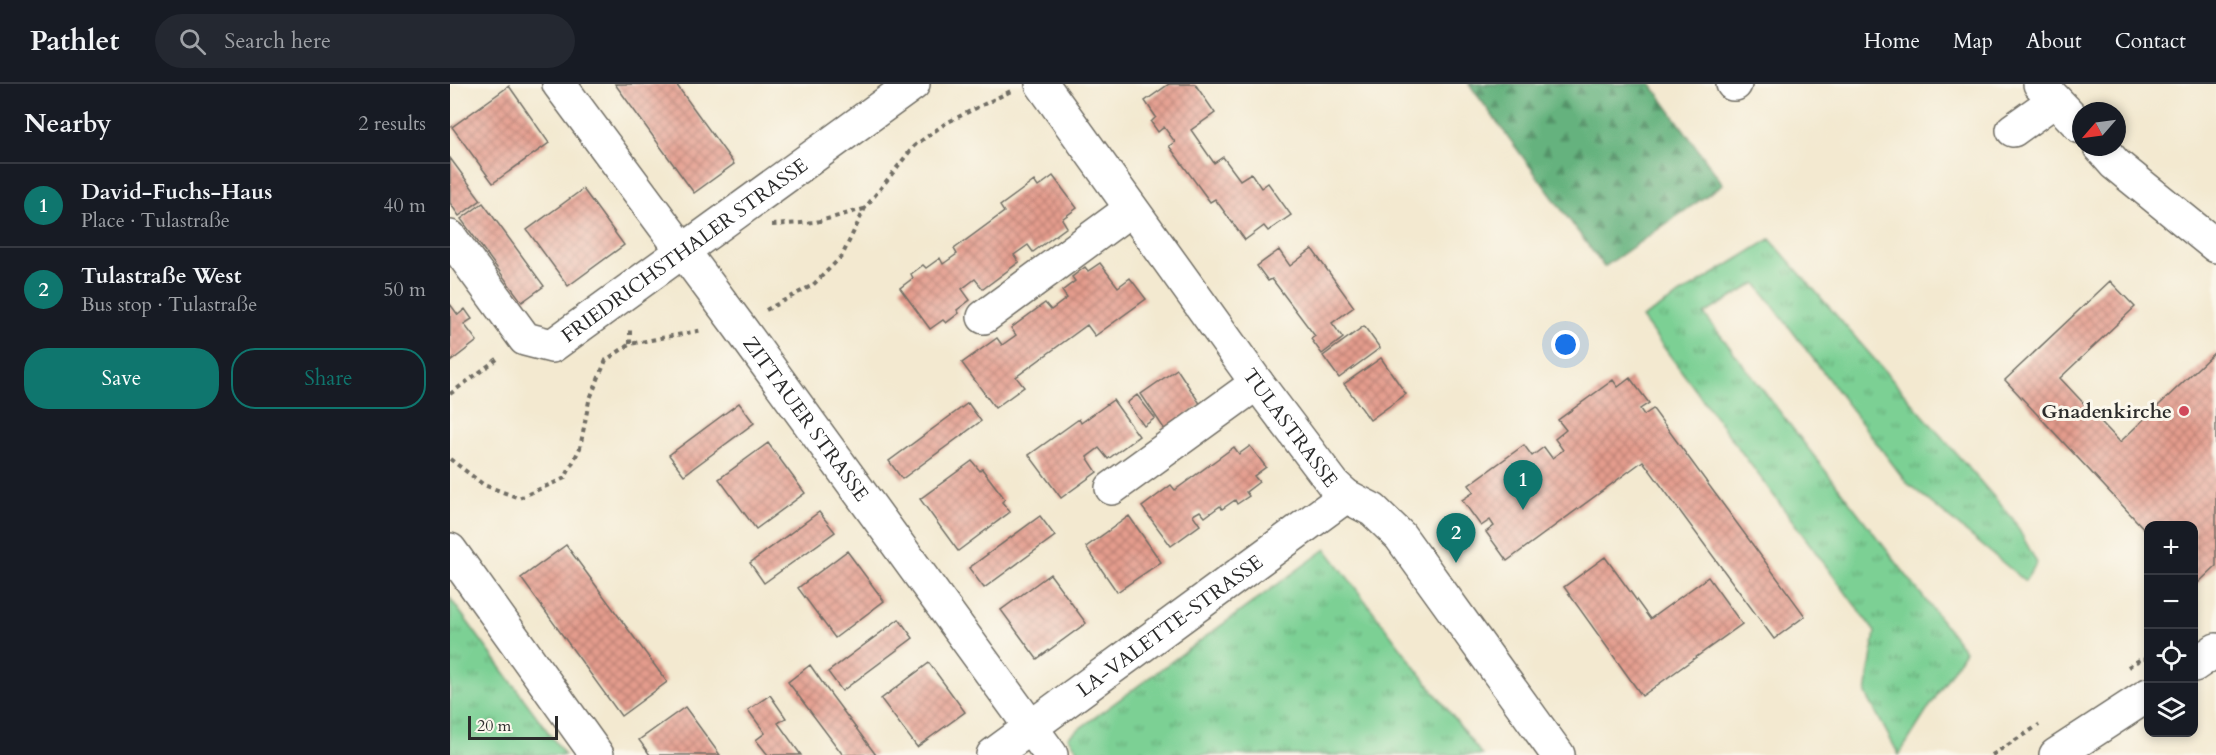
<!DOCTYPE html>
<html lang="en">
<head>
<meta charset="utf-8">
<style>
  :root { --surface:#171b24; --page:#242831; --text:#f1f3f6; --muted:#9ea1a6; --line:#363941; --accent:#0f766e }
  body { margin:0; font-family:Cardo,serif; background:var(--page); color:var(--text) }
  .controls { position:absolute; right:18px; bottom:18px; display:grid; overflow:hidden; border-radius:12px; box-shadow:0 3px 9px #0003 }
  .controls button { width:54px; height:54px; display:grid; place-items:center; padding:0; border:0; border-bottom:2px solid var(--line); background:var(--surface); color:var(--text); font:30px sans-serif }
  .compass { position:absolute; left:1622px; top:18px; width:54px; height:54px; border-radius:50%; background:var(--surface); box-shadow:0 3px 9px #0003; rotate:242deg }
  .scale { position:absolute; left:18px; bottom:15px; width:90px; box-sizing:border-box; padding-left:6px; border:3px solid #2b2b2b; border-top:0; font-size:16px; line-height:21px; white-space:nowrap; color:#2b2b2b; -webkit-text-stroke:4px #fbf7ec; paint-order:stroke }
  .you { position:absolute; left:1116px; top:261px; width:21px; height:21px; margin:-15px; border:4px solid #fff; border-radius:50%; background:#1a73e8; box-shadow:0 0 0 9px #1a73e833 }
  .badge { display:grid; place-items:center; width:39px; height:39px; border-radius:50%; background:var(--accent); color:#fff; font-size:20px; font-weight:700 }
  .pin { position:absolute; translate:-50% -50px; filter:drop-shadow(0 2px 3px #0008) }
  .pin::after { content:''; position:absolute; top:32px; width:21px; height:18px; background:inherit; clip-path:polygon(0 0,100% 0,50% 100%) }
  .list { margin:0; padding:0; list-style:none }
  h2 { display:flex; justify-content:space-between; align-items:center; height:78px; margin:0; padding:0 24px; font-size:26px }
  h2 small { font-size:20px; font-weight:400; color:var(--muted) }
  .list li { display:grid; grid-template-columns:39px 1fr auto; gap:18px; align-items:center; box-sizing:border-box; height:84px; padding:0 24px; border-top:2px solid var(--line) }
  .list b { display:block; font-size:22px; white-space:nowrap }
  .list p { margin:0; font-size:20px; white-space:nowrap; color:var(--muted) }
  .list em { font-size:20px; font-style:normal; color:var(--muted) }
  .actions { display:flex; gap:12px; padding:18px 24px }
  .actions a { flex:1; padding:14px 0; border:2px solid var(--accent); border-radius:24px; text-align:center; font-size:21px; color:var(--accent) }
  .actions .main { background:var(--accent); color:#fff }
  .icon { flex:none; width:33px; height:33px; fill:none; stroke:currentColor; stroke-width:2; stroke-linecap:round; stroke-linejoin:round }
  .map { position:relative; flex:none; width:1766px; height:671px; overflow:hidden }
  header { display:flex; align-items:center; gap:36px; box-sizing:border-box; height:84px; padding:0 30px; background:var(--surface); border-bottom:2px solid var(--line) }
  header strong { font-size:28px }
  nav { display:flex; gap:33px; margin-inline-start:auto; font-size:21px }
  .search { width:420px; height:54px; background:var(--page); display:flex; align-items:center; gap:15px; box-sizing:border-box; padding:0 21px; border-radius:33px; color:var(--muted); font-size:22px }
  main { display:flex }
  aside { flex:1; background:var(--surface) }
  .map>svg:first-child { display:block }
  .grass { fill:url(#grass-tufts); stroke:#547e60; stroke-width:1.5 }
  .forest { fill:url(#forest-firs); stroke:#486e54; stroke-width:1.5 }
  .building { fill:url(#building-cross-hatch) }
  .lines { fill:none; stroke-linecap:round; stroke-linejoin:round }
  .minor-casing { stroke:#716e65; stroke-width:36 }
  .path { stroke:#716e65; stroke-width:4; stroke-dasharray:4.5 4.5; stroke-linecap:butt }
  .minor { stroke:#fff; stroke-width:33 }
  .poi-dot { fill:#d1495b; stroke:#fbf7ec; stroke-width:2 }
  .labels { text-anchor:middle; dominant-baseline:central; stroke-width:6; stroke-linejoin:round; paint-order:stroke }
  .street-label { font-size:20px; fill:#2b2b2b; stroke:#fbf7ec }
  .poi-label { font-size:20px; font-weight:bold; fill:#2b2b2b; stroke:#fbf7ec; text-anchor:end }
</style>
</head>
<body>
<header>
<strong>Pathlet</strong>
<div class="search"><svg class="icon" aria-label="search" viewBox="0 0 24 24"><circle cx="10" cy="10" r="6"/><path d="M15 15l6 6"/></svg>Search here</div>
<nav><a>Home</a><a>Map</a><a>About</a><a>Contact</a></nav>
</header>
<main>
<aside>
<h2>Nearby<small>2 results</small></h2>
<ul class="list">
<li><span class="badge">1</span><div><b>David-Fuchs-Haus</b><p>Place · Tulastraße</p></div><em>40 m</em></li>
<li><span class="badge">2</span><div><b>Tulastraße West</b><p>Bus stop · Tulastraße</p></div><em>50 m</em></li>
</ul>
<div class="actions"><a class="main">Save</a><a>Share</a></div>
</aside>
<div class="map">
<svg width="1766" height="671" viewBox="0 0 1766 671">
  <defs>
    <pattern id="grass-tufts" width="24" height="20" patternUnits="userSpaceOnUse" patternTransform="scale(1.5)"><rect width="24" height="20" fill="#7cd094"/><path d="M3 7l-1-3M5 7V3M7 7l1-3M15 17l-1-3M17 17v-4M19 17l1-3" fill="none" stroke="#66a979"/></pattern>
    <pattern id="forest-firs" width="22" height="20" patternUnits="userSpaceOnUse" patternTransform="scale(1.5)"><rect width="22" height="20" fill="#65b27e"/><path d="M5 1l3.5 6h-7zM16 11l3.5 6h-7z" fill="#539167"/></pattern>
    <pattern id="building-cross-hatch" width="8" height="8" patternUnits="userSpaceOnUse" patternTransform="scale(1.5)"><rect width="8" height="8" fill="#e49c8d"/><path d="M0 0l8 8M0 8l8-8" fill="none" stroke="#b97f73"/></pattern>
  </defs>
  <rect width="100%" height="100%" fill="#fbf7ec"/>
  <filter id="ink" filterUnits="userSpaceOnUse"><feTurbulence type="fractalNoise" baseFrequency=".0167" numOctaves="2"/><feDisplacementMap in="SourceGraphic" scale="12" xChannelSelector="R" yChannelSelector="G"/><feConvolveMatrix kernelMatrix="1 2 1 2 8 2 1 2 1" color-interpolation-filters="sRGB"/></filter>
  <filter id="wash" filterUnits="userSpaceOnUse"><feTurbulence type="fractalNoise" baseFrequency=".008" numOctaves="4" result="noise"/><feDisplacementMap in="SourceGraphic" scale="24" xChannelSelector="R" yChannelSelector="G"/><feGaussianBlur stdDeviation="1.35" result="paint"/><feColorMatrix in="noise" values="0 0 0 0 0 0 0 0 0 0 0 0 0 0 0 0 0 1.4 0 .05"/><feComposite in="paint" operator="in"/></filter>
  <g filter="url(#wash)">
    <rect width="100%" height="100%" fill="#f3e9d0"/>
    <!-- grass -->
    <path class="grass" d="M1320,155L1563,435L1587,479L1575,497L1456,398L1306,199L1254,230L1515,567L1449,671L1416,610L1425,548L1192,234Z
      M876,465L1032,671H632L618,653Z
      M0,514L115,671H0Z"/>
    <!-- forest -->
    <path class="forest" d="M1019,0H1201L1273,100L1154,183Z"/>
    <g id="blocks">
      <!-- building -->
      <path class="building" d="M165,0H226L284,80L244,109Z
        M719,0H745L765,29L741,46L764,79L773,73L790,96L801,89L811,104L818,99L841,131L818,147L814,142L795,156L765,115L760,118L719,62L725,58L714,43L708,48L701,38L706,33L695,17Z
        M59,2L99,59L43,99L2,43Z
        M0,74L31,116L9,132L0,119Z
        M603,92L627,124L612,135L617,143L583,168L578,161L564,171L569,178L533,205L525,195L512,205L520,216L507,226L509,229L496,239L493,236L480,245L450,204L463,194L461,190L473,181L476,184L490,174L493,180L507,170L504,165L554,128L550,122L584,97L588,103Z
        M133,105L174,161L118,202L77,146Z
        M33,119L94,202L72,218L11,135Z
        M862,165L904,223L882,239L893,254L872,270L861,255L865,252L822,195L818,197L807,182L829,166L840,182Z
        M650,179L668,203L680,194L696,215L645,252L637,241L566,293L574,303L545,324L512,279L547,254L552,261L566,251L561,244L595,219L601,226L617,214L612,207L625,197L622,193L635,183L638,187Z
        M1660,197L1685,223L1610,294L1670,358L1766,267V482L1747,500L1744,496V442H1698V449L1555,296Z
        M0,220L8,231L15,225L22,235L14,240L27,257L0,278Z
        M914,242L930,264L889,294L873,272Z
        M931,274L956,310L920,336L894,300Z
        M727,285L751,321L715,346L691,310Z
        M1180,294L1199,319L1190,325L1194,331L1203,325L1355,532L1324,555L1193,377L1057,477L1036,448L1044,442L1040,436L1031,442L1012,416L1024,408L1019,401L1074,361L1082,372L1094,363L1102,374L1113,366L1105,355L1116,346L1108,336L1163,296L1168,303Z
        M687,311L705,334L694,342L677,319Z
        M663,316L689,352L658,375L649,364L637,373L647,388L611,414L579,371L629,335L631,339Z
        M289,319L304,339L234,391L219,371Z
        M518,319L531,337L452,395L439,377Z
        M318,359L355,409L306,445L269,395Z
        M800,362L816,383L804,392L809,398L796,408L799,412L787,420L785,416L772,425L770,422L755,433L750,427L743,431L750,441L721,462L692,423L721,401L725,406L784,363L789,370Z
        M522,377L530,387L532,385L555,415L552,418L560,428L508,467L470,415Z
        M369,428L385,448L314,499L300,479Z
        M590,432L605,452L534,504L519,484Z
        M679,432L711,478L667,508L636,463Z
        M116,461L217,598L171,632L71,494Z
        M397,467L434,517L385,554L348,504Z
        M1155,473L1200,535L1258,493L1292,540L1192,612L1114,503Z
        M600,490L636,539L587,575L551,526Z
        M449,535L463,554L392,607L378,588Z
        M479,579L515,628L467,663L431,615Z
        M360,581L376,604L426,671H393L338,598Z
        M320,611L336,634L328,639L351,671H318L306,656L315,649L298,626Z
        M235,623L270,671H200L189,656Z"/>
    </g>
  </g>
  <g filter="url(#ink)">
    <use href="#blocks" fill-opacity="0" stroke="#716e65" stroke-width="1.5"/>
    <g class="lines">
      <defs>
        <g id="minor">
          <path id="s1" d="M109,0L288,241L601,671"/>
          <path id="s2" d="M592,0L807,299L884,401L896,412L923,426L950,452L1108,671"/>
          <path d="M1283,0H1285"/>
          <path d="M1590,0L1631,43"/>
          <path d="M1563,46L1605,16"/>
          <path d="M1650,63L1665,80L1766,162"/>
          <path id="s3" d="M0,153L75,255L102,262L463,0"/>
          <path d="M534,233L681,125"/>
          <path d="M662,404L807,299"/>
          <path d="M0,466L147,671"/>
          <path d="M1744,581L1766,566"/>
          <path id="s4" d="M543,671L896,412"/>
          <path d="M1606,671L1698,611"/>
        </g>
      </defs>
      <!-- minor casing -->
      <use href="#minor" class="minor-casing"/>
      <!-- path -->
      <path class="path" d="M322,141L366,138L414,125
        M316,226L363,201L392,172L415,124L464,62L496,39L563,6
        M180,260V245
        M0,310L50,273
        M0,375L34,401L69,414L115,394L130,364L139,317L156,276L180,260L253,246
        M1678,583L1691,575H1698
        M1542,671L1589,641"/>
      <!-- minor -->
      <use href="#minor" class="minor"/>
    </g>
  </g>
  <!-- markers -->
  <circle class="poi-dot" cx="1734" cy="327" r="6"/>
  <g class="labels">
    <!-- street labels -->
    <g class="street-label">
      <text stroke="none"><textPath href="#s3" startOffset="318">FRIEDRICHSTHALER STRASSE</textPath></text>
      <text stroke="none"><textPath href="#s1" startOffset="416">ZITTAUER STRASSE</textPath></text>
      <text stroke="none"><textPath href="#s2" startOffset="424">TULASTRASSE</textPath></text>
      <text stroke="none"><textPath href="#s4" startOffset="219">LA-VALETTE-STRASSE</textPath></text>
    </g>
    <!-- poi labels -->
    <g class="poi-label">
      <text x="1722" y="327">Gnadenkirche</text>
    </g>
  </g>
</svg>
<div class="controls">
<button>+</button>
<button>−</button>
<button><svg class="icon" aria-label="locate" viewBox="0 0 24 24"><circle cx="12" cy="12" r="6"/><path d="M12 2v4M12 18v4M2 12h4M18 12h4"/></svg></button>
<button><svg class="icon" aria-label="layers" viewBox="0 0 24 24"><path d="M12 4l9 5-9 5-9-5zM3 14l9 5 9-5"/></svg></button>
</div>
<svg class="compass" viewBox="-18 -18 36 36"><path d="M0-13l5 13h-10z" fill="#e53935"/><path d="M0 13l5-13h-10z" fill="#9ea1a6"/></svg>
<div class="scale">20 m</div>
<div class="you"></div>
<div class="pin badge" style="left:1073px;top:426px">1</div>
<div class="pin badge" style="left:1006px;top:479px">2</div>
</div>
</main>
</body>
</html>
